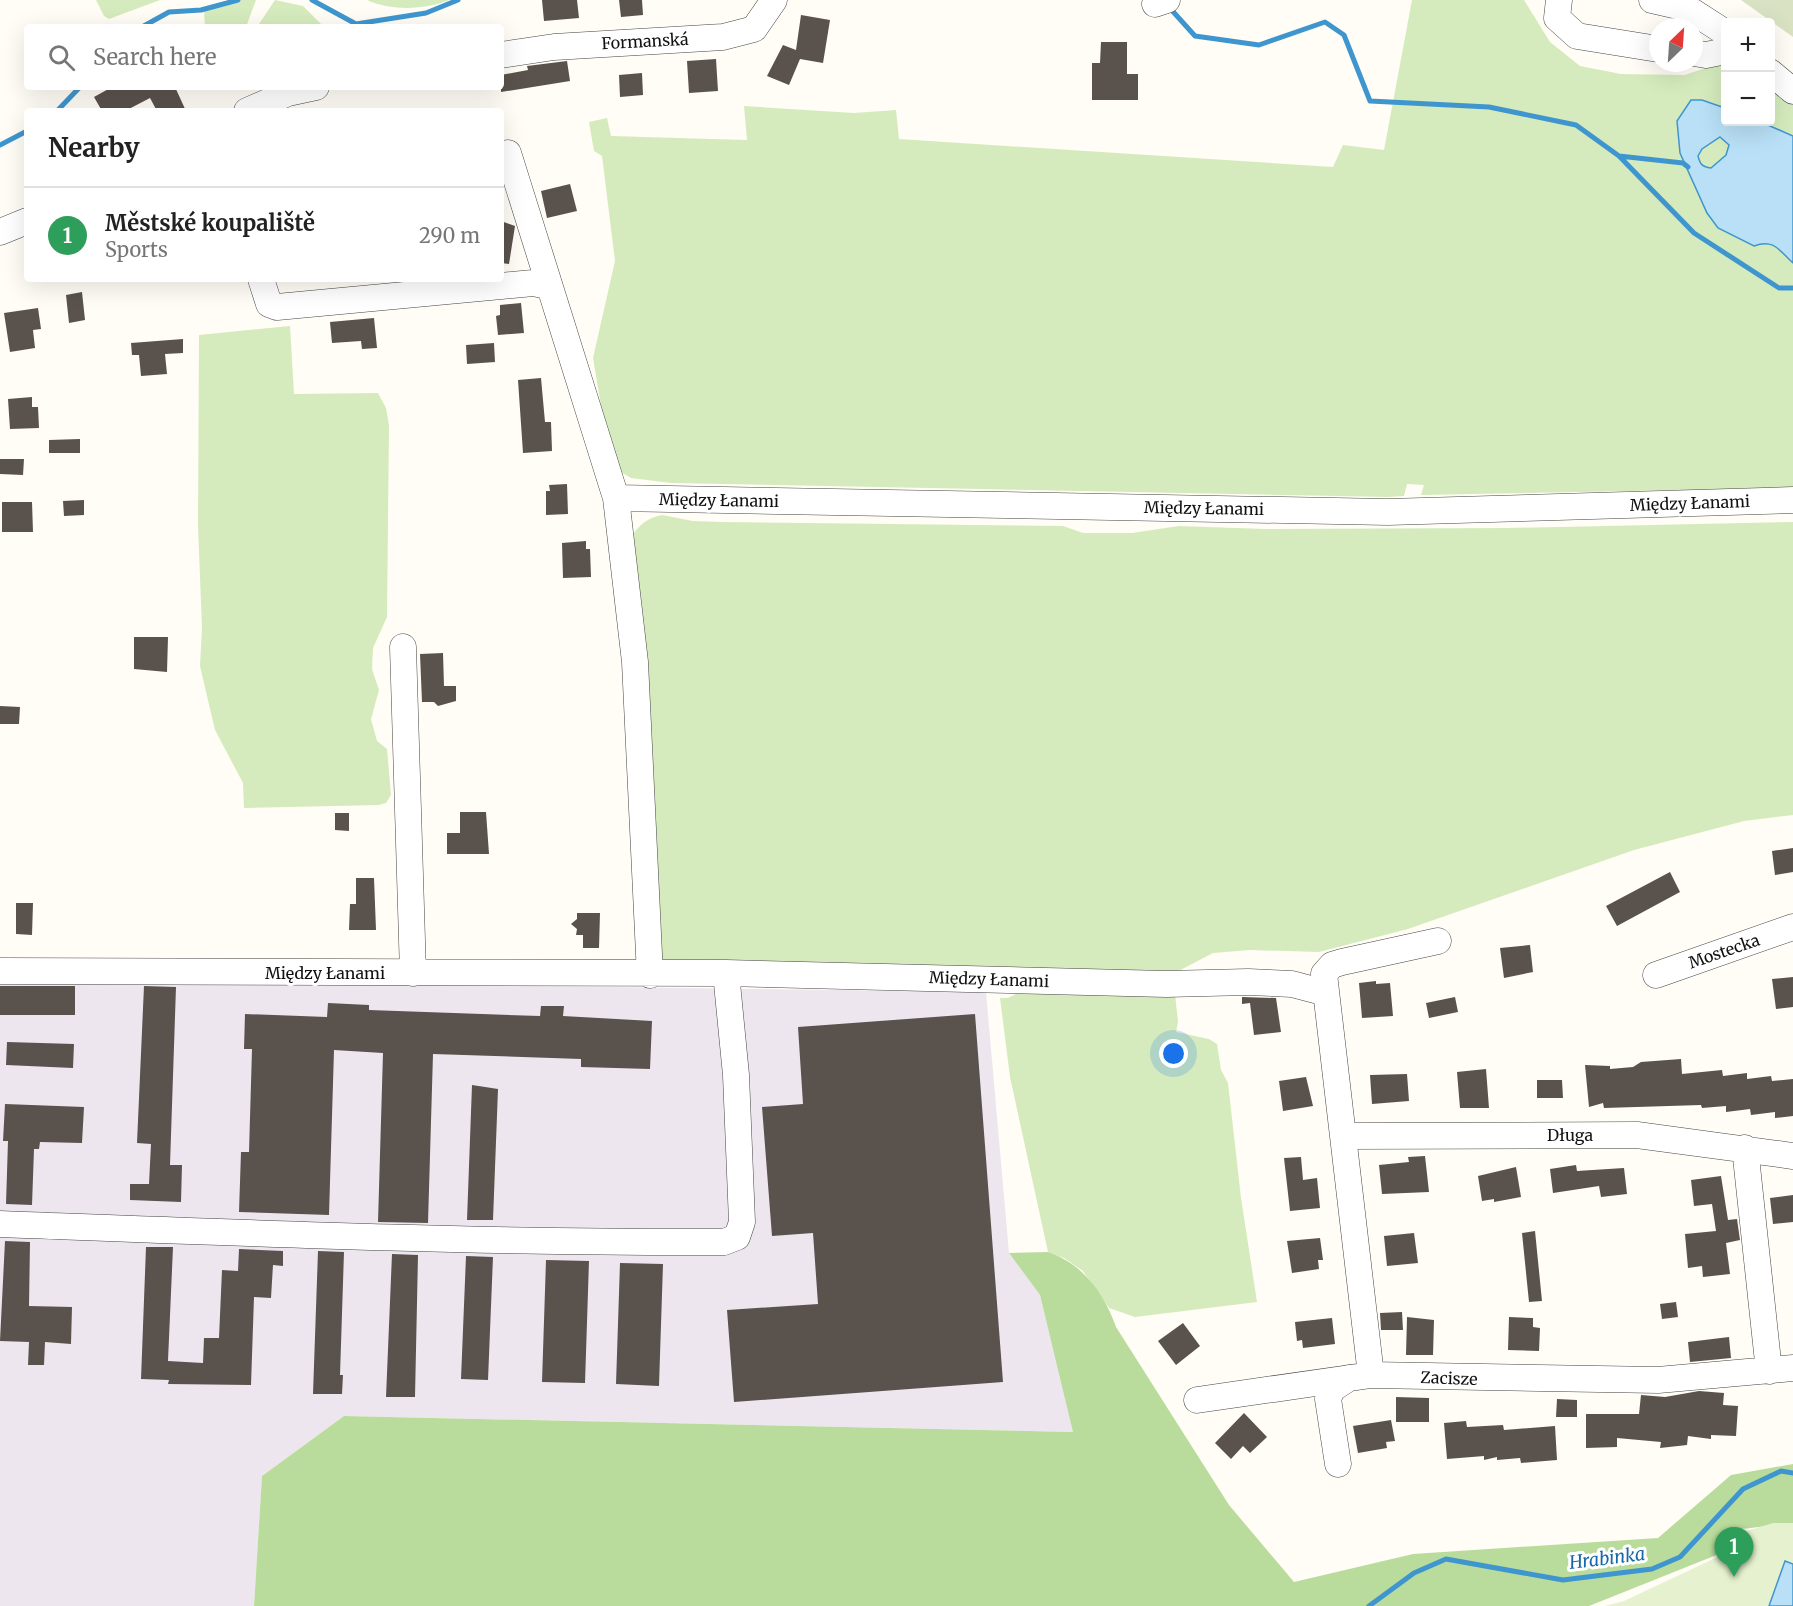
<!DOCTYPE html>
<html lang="en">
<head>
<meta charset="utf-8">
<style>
  :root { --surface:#fff; --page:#f2f2f2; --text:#222; --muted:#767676; --line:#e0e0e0; --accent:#c4262e }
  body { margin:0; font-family:Merriweather,serif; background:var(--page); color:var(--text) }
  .controls { position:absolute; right:18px; top:18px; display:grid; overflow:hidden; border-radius:6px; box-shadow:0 6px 24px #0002 }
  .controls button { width:54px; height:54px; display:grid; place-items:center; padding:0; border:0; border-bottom:2px solid var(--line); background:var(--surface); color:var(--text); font:30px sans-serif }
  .compass { position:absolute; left:1649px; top:18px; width:54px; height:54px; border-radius:50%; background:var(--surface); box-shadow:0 6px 24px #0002; rotate:25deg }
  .you { position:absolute; left:1174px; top:1054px; width:21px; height:21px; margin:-15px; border:4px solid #fff; border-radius:50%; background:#1a73e8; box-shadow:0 0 0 9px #1a73e833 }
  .badge { display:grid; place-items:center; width:39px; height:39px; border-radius:50%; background:var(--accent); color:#fff; font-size:20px; font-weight:700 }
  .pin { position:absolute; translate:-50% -50px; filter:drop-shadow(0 2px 3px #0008) }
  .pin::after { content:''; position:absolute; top:32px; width:21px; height:18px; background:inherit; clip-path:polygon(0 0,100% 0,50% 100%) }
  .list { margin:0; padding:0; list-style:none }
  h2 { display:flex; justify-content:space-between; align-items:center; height:78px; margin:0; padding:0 24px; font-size:26px }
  h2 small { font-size:20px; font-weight:400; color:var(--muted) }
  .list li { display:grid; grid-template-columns:39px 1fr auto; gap:18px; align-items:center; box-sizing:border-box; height:96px; padding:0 24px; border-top:2px solid var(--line) }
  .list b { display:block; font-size:22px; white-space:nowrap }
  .list p { margin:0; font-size:20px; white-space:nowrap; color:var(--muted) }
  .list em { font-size:20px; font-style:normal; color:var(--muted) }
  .icon { flex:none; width:33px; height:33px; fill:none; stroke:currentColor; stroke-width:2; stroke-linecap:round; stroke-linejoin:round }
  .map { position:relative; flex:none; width:1793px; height:1606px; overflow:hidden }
  .search { position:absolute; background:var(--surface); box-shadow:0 6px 24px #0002; left:24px; top:24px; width:480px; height:66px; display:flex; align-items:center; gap:15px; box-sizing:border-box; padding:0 21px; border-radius:6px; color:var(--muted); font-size:22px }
  .panel { position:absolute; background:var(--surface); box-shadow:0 6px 24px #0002; left:24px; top:108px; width:480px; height:174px; border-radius:6px }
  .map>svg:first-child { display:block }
  .industrial { fill:#eee6ef }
  .green { fill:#d5ebbd }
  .forest { fill:#b9dc9c }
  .cemetery { fill:#d9e3c4 }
  .pitch { fill:#e6f2cf }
  .water { fill:#b9e0f7; stroke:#3f96cf; stroke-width:1.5; fill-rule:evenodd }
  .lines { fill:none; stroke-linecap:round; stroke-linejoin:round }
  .stream { stroke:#3f96cf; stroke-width:5 }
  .building { fill:#5a524d }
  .minor-casing { stroke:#444; stroke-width:27 }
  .minor { stroke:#fff; stroke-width:26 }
  .labels { text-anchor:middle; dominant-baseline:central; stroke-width:6; stroke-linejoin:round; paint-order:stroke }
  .street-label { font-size:16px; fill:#111; stroke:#fff }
  .water-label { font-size:18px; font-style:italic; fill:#1768a6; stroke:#fff }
</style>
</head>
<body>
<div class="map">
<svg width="1793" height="1606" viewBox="0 0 1793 1606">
  <rect width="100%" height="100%" fill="#fffdf5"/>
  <!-- industrial -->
  <path class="industrial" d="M0,979L986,992L1009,1253L1040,1295L1074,1432L344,1416L262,1476L254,1606H0Z"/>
  <!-- green -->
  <path class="green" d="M96,0H160L109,19L104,16Z
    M241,0H256L246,27H205L204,11Z
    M275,0L303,6L324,27H257Z
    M367,0H449C426,10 390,11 367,0Z
    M1412,0H1524L1550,42L1580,66L1621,74L1685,75L1725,61L1726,122H1770L1771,79L1793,100V488L1421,495L1424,485L1407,484L1404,496L1388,497L671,483L631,478L619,471L604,424L593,358L615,261L602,156L594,151L589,122L607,118L611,136L747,140L744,106L854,113L896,110L899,139L1333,167L1343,145L1384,150Z
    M290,326L294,394L378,393L386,408L389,425L387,617L373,648L372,669L379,690L371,719L377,741L387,749L391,795L386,803L379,805L244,808L243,783L215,730L200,666L202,628L198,526L199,335Z
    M662,515L693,521L720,522L1063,526L1083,533H1132L1179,526L1265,529L1508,528L1793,522V815L1744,821L1634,850L1408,929L1319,952L1250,950L1213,953L1167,977L664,961L660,955L628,543C636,528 645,518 662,515Z
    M1020,992L1175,994L1178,1022L1176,1032L1209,1039L1217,1044L1221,1070L1228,1083L1241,1198L1257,1302L1135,1317L1109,1308L1083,1271L1064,1258L1048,1252L1010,1077L1000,998H1008Z"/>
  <!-- forest -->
  <path class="forest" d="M1048,1252C1083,1264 1104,1293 1116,1327L1229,1505L1294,1582L1413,1554L1658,1538L1731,1475L1793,1464V1523L1742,1529L1724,1552L1589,1606H254L262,1476L344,1416L1073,1432L1040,1295L1009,1253Z"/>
  <!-- cemetery -->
  <path class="cemetery" d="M1741,0H1793V37Z"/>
  <!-- pitch -->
  <path class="pitch" d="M1773,1523H1793V1606H1605L1624,1601L1724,1554L1744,1532Z"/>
  <!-- water -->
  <path class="water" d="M1691,100H1702L1725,108L1726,122H1761L1793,136V263C1780,252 1775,238 1754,246L1718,228L1707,213L1680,153L1677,121ZM1720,137L1729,145L1726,155L1711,168C1702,167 1700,164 1698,156L1702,149Z
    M1785,1561L1793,1564V1606H1769Z"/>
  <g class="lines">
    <!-- stream -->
    <path class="stream" d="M312,0L356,24L426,13L458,0
      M1168,6L1195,36L1259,45L1325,22L1344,35L1370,101L1489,107L1576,125L1619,156L1683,163L1688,167
      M142,27L169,12L201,10L238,0
      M57,111L80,87
      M0,145L27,131
      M1619,156L1694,233L1779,288H1793
      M1369,1606L1414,1573L1446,1559L1563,1580L1652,1569L1680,1557L1743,1489L1781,1471L1793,1473"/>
  </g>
  <!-- building -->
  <path class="building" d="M542,0H577L579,18L544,21Z
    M619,0H642L643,15L621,17Z
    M801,15L830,20L823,63L800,59L789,85L767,76L783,45L796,50Z
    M1101,42H1127V74H1138V100H1092V63H1100Z
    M716,59L718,91L689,93L687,61Z
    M567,61L570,81L501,92V75L528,70L527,66Z
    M642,73L643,95L620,97L619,75Z
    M112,87H175L186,111H157L150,98L125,111H102L94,97Z
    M570,184L577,211L547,218L541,191Z
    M501,221L515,226L509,264L501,263Z
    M82,292L85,320L69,323L66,295Z
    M521,303L524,333L498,335L496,316L500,315V305Z
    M38,308L41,329L33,330L35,348L10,352L4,313Z
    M374,318L377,348L362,349L361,341L332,343L330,322Z
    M183,339V353L165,354L167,374L141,376L139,355H132L131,343Z
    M494,343L495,362L467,364L466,345Z
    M541,378L545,422H551L552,451L523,453L518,380Z
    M32,397V407H38L39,428L10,429L8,399Z
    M80,439V453H49V440Z
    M0,459H24L23,475L0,474Z
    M567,484L568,514L546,515V491H550L549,485Z
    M84,500V515L64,516L63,501Z
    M2,502H32L33,532H2Z
    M586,541V549H590L591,577L563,578L562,543Z
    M134,637H168L167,672L134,669Z
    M443,653L444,686H456V701L438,706L434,702H422L420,654Z
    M0,706L20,707L19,724H0Z
    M460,812H486L489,854H447V833H460Z
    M335,813H349V831L335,830Z
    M1793,848V872L1775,875L1772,851Z
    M1670,872L1680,892L1617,926L1606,906Z
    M356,878H374L376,930H349L350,904H356Z
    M16,903H33L32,935L16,934Z
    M577,913H600L599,948H583V935H576L577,929L571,924L577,919Z
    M1530,945L1533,972L1504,978L1500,948Z
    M1793,977V1007L1776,1009L1772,979Z
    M1376,981V984L1390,983L1393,1016L1362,1018L1359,983Z
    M0,986H75V1015H0Z
    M144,986L176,987L170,1165H182L181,1202L130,1200V1184H149L151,1144L137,1143Z
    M1242,997L1276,998L1281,1032L1254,1035L1250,1003L1242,1004Z
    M1455,997L1458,1012L1429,1018L1426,1003Z
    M328,1003L369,1005V1010L540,1016L541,1006H564L563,1016L652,1021L650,1069L581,1067V1059L433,1054L428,1223L378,1222L383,1053L334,1050L329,1215L239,1212L241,1152H249L252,1049H244L245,1014L327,1017Z
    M975,1014L1003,1382L734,1402L727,1310L818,1304L813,1233L772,1236L762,1107L803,1104L798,1027Z
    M7,1042L74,1044L73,1068L6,1065Z
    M1681,1059L1682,1074L1722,1070L1723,1076L1747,1073V1079L1771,1076L1772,1081L1793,1079V1116L1775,1118V1112L1751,1115L1750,1109L1726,1112V1106L1702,1108L1701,1105L1604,1108L1603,1103L1589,1107L1585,1065L1610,1066V1069L1633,1067L1641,1062Z
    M1486,1069L1489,1108H1460L1457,1072Z
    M1407,1074L1409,1101L1372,1104L1370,1075Z
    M1306,1077L1313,1106L1283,1111L1279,1081Z
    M1537,1080H1562L1563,1098H1537Z
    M472,1085L498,1089L493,1220H467Z
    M5,1104L84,1107L82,1143L40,1142L39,1149H34L32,1205L6,1204L8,1141H3Z
    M1425,1156L1429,1192L1382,1194L1379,1165L1409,1162L1408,1157Z
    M1301,1157L1303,1180L1317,1178L1320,1208L1290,1211L1284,1158Z
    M1576,1165L1577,1171L1624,1168L1627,1194L1601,1197L1599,1186L1553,1193L1550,1169Z
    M1516,1167L1521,1197L1494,1202V1199L1482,1201L1478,1176Z
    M1721,1176L1728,1220L1737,1219L1740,1240L1726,1243L1730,1274L1703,1277L1702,1266L1688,1268L1685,1234L1716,1231L1712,1204L1694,1206L1691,1180Z
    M1793,1195V1222L1773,1224L1770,1198Z
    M1535,1231L1542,1301L1529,1302L1522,1233Z
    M1414,1233L1418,1263L1387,1266L1384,1236Z
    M1320,1238L1323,1260H1318L1319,1269L1292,1273L1287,1241Z
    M5,1241L30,1242L29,1306L72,1307L71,1344L45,1342L44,1365H28L29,1342L0,1341Z
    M146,1247H173L168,1361L203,1363L204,1338H219L222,1270L238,1271L239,1249L283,1251V1266L273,1265L271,1298L254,1297L251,1385L168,1384L169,1380L141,1379Z
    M318,1251L344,1252L340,1375H343L342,1394H313Z
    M392,1254L418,1255L415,1397H386Z
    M466,1256L493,1257L488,1380L461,1379Z
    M546,1260L589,1261L585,1383L542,1382Z
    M620,1263L663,1264L659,1386L616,1384Z
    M1676,1302L1678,1317L1662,1319L1660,1304Z
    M1402,1312L1403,1330H1381L1380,1313Z
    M1407,1317L1434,1320L1433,1355H1406Z
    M1509,1317L1533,1318V1327L1540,1328L1539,1351L1508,1350Z
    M1332,1318L1335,1344L1303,1348L1302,1340L1297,1341L1295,1322Z
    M1183,1323L1200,1346L1176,1365L1158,1341Z
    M1729,1337L1731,1358L1690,1362L1688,1342Z
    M1699,1391L1724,1393L1723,1405L1738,1406L1736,1436L1711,1435V1439L1688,1436L1687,1445L1660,1448L1661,1442L1617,1438V1447L1586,1448V1414H1639L1641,1395L1665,1397Z
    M1396,1397L1429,1398V1422H1396Z
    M1557,1399L1577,1400V1417H1556Z
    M1244,1413L1267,1437L1250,1453L1243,1446L1231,1459L1215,1443Z
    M1391,1420L1395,1441L1386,1442L1387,1448L1358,1453L1353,1426Z
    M1466,1421L1467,1427L1503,1425L1504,1430L1555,1426L1557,1460L1521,1463L1520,1458L1497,1460V1457L1484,1460V1456L1447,1459L1444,1423Z"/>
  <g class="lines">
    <defs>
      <path id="minor" d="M1559,0L1557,18L1577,36L1658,49
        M1652,0L1687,8L1726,33
        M1155,4L1167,0
        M1694,53L1706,55L1726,51
        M501,55L554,47L723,37L754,29L774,0
        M1770,72L1793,91
        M247,111L288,93L316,87
        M508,153L616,498L635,662L650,975
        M0,232L27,221
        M261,279L269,304L277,307L533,283L548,286
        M616,498L1388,512L1793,500
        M403,647L413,973
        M0,971L726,973L1166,984L1248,982L1292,984L1326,993
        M1656,975L1793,927
        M1345,1136L1637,1135L1793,1156
        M1745,1148L1769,1371
        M0,1224C241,1233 482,1243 724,1242L737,1237L742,1222L736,1075L726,973
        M1371,1375L1324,974L1332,965L1342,962L1438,941
        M1197,1400L1371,1375L1658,1380L1793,1368
        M1338,1464L1328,1399L1332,1389L1349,1378"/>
    </defs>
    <!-- minor casing -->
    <use href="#minor" class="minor-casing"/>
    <!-- minor -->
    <use href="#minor" class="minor"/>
  </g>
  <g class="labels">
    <!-- street labels -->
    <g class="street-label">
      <text transform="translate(645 41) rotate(-3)">Formanská</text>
      <text transform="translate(719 500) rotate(1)">Między Łanami</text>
      <text transform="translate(1690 503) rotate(-2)">Między Łanami</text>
      <text transform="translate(1204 508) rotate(1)">Między Łanami</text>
      <text transform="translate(1724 951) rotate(-19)">Mostecka</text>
      <text x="325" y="973">Między Łanami</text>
      <text transform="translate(989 979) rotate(2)">Między Łanami</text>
      <text x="1570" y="1135">Długa</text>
      <text transform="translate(1449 1378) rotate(2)">Zacisze</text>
    </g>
    <!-- water labels -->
    <g class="water-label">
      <text transform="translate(1607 1558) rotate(-7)">Hrabinka</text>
    </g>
  </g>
</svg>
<div class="controls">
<button>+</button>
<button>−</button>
</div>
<svg class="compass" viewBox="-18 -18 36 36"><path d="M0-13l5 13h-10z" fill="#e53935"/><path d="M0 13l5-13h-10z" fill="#767676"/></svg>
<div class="you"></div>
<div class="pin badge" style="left:1734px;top:1577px;background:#2e9e5b">1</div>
<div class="search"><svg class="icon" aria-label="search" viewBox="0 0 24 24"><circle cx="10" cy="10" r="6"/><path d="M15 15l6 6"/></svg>Search here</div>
<section class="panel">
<h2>Nearby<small></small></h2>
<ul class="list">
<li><span class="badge" style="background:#2e9e5b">1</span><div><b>Městské koupaliště</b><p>Sports</p></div><em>290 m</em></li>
</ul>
</section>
</div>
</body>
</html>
